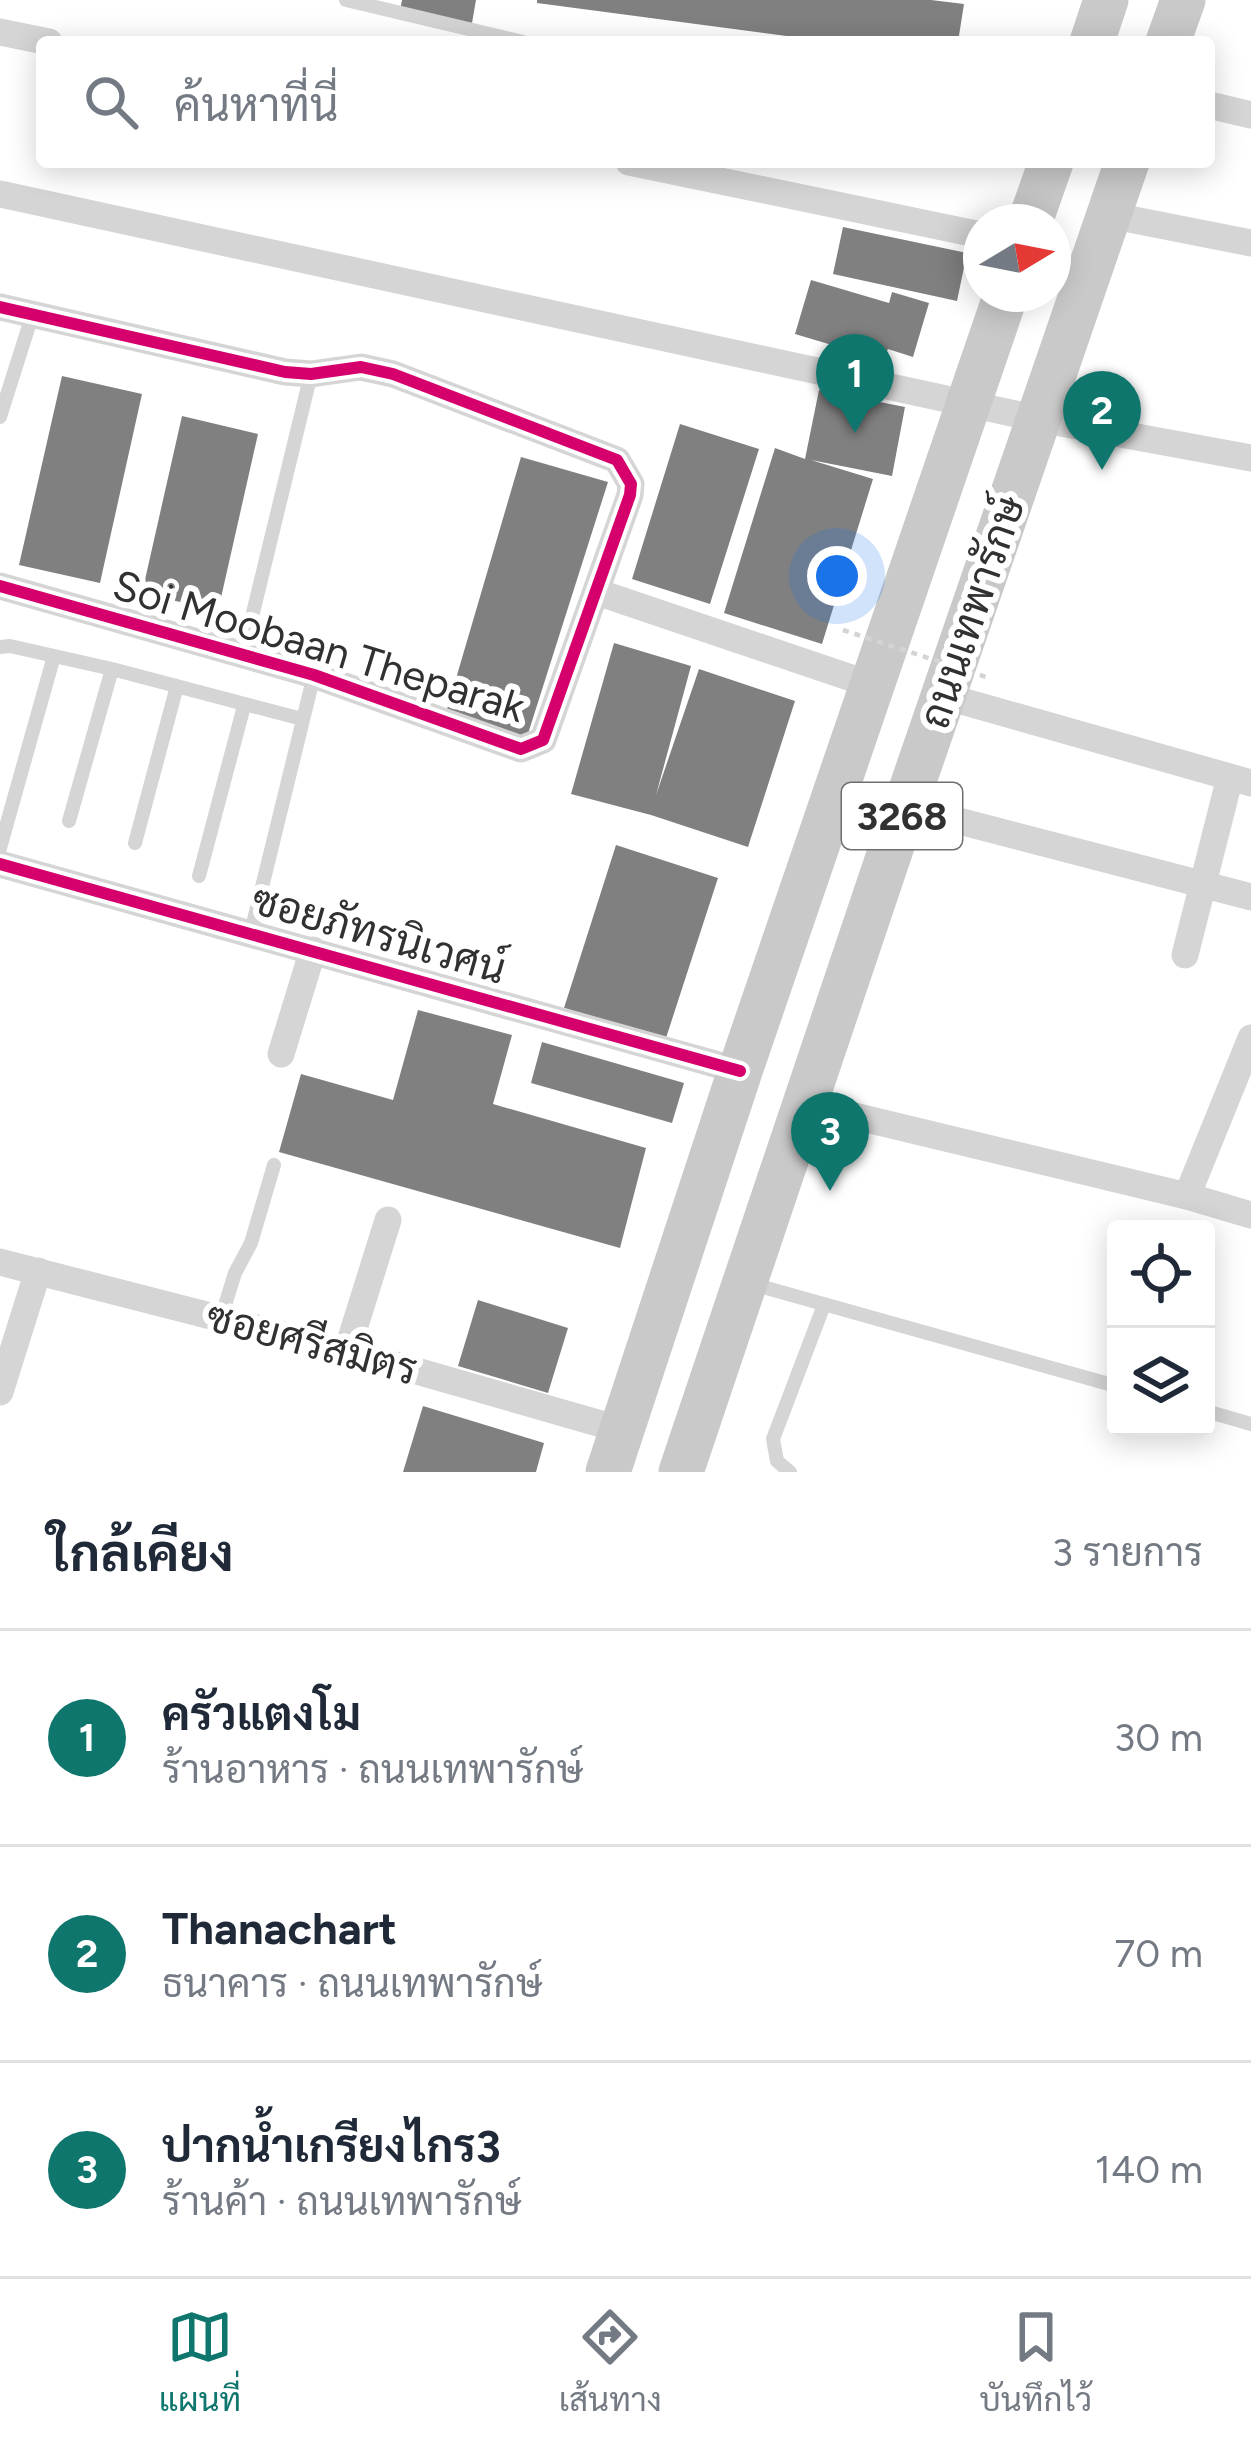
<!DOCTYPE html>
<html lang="th">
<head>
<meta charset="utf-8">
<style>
  :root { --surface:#fff; --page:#f6f6f7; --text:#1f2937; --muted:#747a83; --line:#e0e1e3; --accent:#0f766e }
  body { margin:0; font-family:Figtree,Sarabun,sans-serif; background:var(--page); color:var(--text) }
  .controls { position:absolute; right:36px; bottom:36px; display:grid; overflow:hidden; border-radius:12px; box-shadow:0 6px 30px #0003 }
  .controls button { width:108px; height:108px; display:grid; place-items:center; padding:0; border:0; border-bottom:3px solid var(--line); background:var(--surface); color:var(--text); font:60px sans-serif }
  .compass { position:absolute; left:963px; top:204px; width:108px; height:108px; border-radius:50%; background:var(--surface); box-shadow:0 6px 30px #0003; rotate:80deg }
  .you { position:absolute; left:837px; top:576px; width:42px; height:42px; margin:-30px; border:9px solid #fff; border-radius:50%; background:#1a73e8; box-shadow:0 0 0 18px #1a73e833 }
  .badge { display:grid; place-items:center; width:78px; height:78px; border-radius:50%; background:var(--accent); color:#fff; font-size:39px; font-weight:700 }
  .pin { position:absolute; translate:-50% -99px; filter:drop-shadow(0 3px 6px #0008) }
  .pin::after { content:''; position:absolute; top:63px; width:42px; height:36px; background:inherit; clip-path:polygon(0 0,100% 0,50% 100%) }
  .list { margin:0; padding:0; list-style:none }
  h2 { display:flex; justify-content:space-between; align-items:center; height:156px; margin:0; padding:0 48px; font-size:51px }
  h2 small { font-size:39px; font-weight:400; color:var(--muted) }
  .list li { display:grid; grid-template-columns:78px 1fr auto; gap:36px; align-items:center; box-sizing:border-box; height:216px; padding:0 48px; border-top:3px solid var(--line) }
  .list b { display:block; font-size:45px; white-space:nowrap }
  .list p { margin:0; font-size:39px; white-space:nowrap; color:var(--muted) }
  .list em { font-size:39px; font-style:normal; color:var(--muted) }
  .icon { flex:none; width:66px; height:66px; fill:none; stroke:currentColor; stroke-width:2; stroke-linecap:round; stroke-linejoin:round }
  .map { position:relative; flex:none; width:1251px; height:1472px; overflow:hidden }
  .search { position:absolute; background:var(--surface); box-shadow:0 6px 30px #0003; left:36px; right:36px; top:36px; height:132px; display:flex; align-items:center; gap:30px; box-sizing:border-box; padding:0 42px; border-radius:12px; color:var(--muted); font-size:45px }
  .sheet { height:804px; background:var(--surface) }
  nav { display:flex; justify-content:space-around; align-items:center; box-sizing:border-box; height:168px; border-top:3px solid var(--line); background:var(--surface); font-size:33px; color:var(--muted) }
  nav a { display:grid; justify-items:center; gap:6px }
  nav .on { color:var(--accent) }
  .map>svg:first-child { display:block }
  .building { fill:#808080 }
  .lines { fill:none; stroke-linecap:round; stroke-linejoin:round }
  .service { stroke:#d5d5d5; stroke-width:14 }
  .minor { stroke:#d5d5d5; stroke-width:27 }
  .primary { stroke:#c9c9c9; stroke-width:45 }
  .path-bridge { stroke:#d4d4d4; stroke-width:4.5; stroke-dasharray:6 6; stroke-linecap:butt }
  .cycleway-casing { stroke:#fff; stroke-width:20 }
  .cycleway { stroke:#d6006c; stroke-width:12 }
  .labels { text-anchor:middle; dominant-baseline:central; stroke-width:12; stroke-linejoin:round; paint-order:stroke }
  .shield { fill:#fff; stroke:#6f6f6f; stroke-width:3 }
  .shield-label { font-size:39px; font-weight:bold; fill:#313131 }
  .street-label { font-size:42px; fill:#313131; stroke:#fff }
</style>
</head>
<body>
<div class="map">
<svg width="1251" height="1472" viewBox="0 0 1251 1472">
  <rect width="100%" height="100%" fill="#fff"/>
  <!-- building -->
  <path class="building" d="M402,0H476L472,23L400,11Z
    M537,0H931L964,4L958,42H832L537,3Z
    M843,227L967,253L957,301L833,274Z
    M811,280L889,303L892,292L929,303L913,357L888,349L882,360L795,334Z
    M62,376L142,394L100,583L19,565Z
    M819,390L905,407L892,476L811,460L873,479L822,644L724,613L775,448L805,459Z
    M182,416L258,434L218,611L142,593Z
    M680,424L759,449L710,604L632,579Z
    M521,457L608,482L526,740L445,716Z
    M614,643L691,666L656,795L699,669L795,701L748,847L651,815L571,794Z
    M616,845L718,878L665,1041L564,1008Z
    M418,1010L512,1035L493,1104L646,1148L620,1248L279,1152L301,1074L393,1100Z
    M542,1042L684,1083L672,1123L531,1083Z
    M478,1300L568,1328L548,1393L458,1366Z
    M423,1406L544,1443L536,1472H403Z"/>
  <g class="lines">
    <!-- service -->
    <path class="service" d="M346,0L523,42
      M0,417L32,316
      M0,647L10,646L112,669L302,719
      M243,654L311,374
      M69,821L112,669
      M135,843L177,686
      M0,848L54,656
      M199,876L244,706
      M251,932L314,675
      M749,1283L1116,1386
      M221,1318L235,1273L251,1243L274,1165
      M1206,1411L1251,1424
      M790,1472L777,1461L773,1439L824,1305"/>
    <!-- minor -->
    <path class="minor" d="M0,32L49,42
      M1209,105L1251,115
      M629,162L981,235
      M0,194L1039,419L1251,458
      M1109,215L1251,243
      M0,307L285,372L311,374L361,367L393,374L617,460L631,484L630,495L543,740L521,749L314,675L0,586
      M597,592L872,685
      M944,696L1251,783
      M905,807L1251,897
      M0,864L740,1071
      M1185,955L1230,777
      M281,1054L313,950
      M804,1104L1187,1196L1251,1215
      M1187,1196L1251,1038
      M0,1262L347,1351L622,1430
      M347,1351L388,1220
      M0,1392L38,1271"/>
    <!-- primary -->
    <path class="primary" d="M1092,42L1106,0
      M1168,42L1183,0
      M1030,222L1051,162
      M608,1472L740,1071L1006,294
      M681,1472L905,807L1127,162"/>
    <!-- path-bridge -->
    <path class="path-bridge" d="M843,630L989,678"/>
    <defs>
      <path id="cycleway" d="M0,307L285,372L311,374L361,367L393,374L617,460L631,484L630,495L543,740L521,749L314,675L0,586
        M0,864L740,1071"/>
    </defs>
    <!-- cycleway casing -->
    <use href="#cycleway" class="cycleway-casing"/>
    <!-- cycleway -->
    <use href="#cycleway" class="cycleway"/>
  </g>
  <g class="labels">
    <!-- shield labels -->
    <rect class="shield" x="842" y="783" width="120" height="66" rx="9"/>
    <g class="shield-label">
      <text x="902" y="816">3268</text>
    </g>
    <!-- street labels -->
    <g class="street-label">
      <text transform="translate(972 612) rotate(-71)">ถนนเทพารักษ์</text>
      <text transform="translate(319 646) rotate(17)">Soi Moobaan Theparak</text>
      <text transform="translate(379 934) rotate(16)">ซอยภัทรนิเวศน์</text>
      <text transform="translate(312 1343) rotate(15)">ซอยศรีสมิตร</text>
    </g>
  </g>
</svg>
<div class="controls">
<button><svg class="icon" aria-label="locate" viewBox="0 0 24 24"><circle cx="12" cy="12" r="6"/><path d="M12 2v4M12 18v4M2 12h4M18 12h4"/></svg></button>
<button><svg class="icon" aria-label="layers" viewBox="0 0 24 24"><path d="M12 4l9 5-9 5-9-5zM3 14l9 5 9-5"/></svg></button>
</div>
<svg class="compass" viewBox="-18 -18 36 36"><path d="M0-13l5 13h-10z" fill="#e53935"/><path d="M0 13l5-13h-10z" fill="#747a83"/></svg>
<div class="you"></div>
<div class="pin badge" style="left:855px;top:433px">1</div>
<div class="pin badge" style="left:1102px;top:470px">2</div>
<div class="pin badge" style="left:830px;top:1191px">3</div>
<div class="search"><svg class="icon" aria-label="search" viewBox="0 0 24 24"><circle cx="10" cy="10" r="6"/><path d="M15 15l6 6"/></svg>ค้นหาที่นี่</div>
</div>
<section class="sheet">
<h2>ใกล้เคียง<small>3 รายการ</small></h2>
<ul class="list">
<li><span class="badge">1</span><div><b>ครัวแตงโม</b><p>ร้านอาหาร · ถนนเทพารักษ์</p></div><em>30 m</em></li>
<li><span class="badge">2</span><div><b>Thanachart</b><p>ธนาคาร · ถนนเทพารักษ์</p></div><em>70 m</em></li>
<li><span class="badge">3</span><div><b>ปากน้ำเกรียงไกร3</b><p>ร้านค้า · ถนนเทพารักษ์</p></div><em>140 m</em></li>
</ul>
</section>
<nav>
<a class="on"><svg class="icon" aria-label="map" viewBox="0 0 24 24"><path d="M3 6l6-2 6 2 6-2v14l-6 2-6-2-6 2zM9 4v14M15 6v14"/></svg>แผนที่</a>
<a><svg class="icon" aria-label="directions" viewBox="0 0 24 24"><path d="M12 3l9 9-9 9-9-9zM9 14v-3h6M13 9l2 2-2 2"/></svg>เส้นทาง</a>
<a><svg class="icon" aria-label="saved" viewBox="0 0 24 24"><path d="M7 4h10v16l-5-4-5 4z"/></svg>บันทึกไว้</a>
</nav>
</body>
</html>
